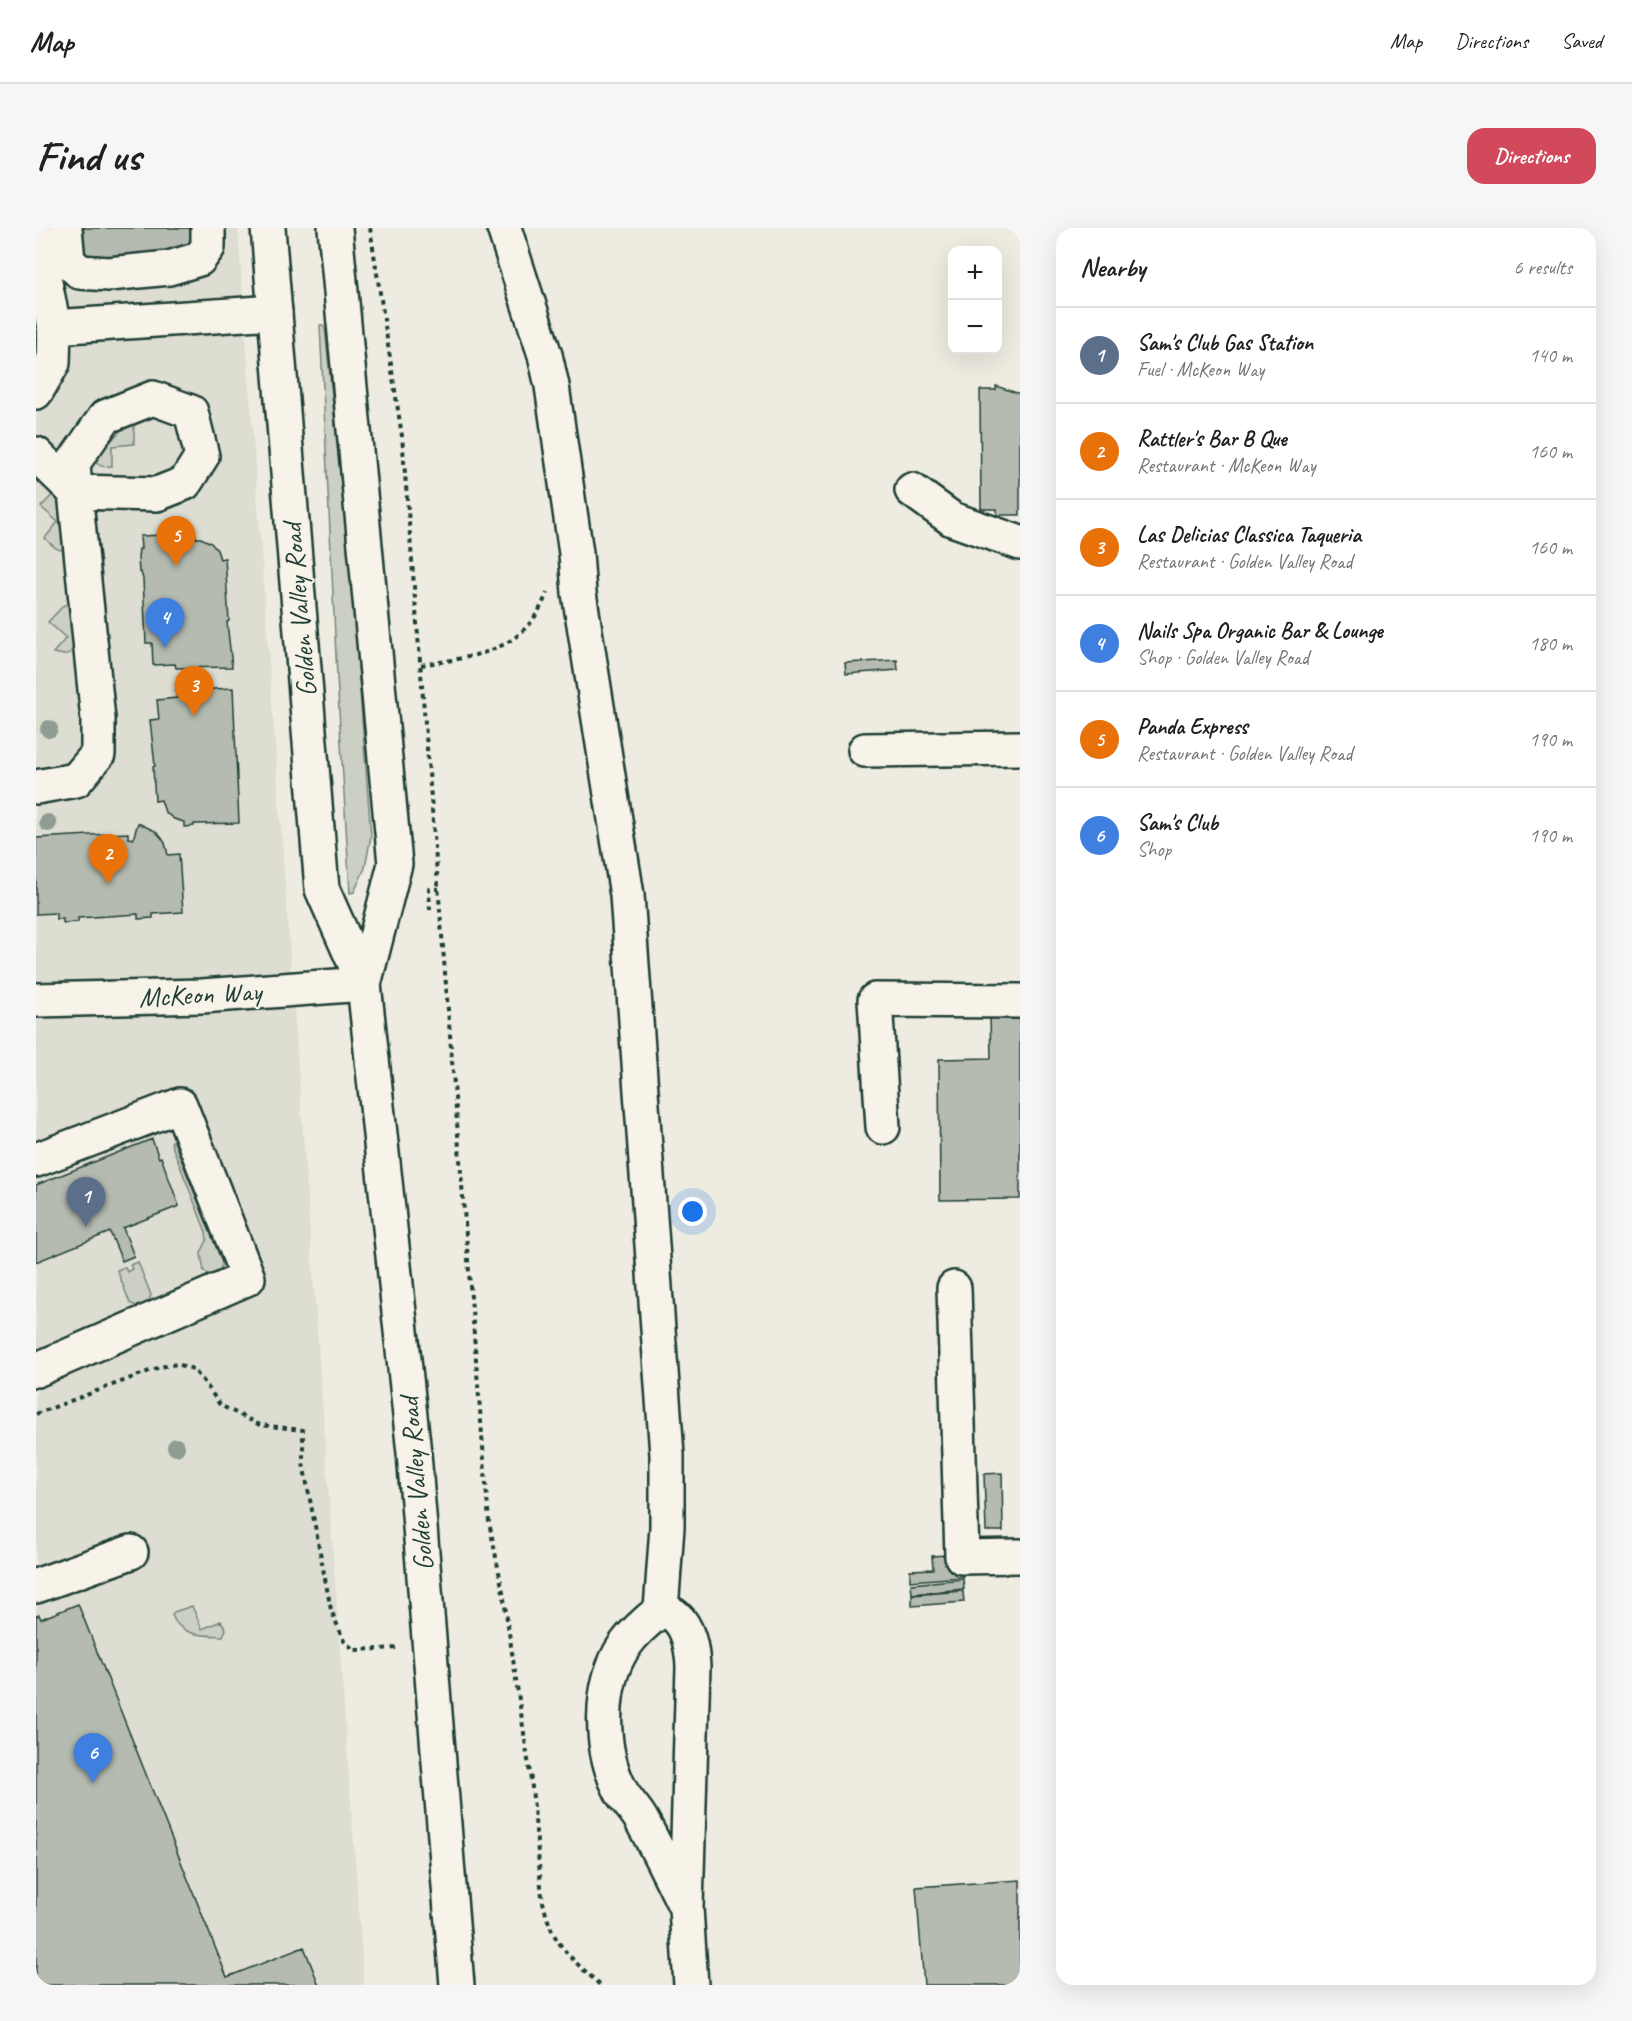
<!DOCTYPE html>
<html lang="en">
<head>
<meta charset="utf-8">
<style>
  :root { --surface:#fff; --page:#f6f6f6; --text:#202124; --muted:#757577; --line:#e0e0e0; --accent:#d1495b }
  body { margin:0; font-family:Caveat,sans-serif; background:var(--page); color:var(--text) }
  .controls { position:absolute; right:18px; top:18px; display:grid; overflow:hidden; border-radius:12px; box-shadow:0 6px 24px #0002 }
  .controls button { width:54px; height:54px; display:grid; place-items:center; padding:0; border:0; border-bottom:2px solid var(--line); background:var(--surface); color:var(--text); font:30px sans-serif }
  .you { position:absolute; left:657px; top:984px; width:21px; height:21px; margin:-15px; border:4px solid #fff; border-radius:50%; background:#1a73e8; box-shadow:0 0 0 9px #1a73e833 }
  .badge { display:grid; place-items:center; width:39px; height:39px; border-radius:50%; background:var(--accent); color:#fff; font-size:20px; font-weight:700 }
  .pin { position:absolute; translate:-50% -50px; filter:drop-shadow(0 2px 3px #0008) }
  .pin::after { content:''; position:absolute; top:32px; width:21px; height:18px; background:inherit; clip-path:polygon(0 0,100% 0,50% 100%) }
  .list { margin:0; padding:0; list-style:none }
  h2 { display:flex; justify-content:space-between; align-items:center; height:78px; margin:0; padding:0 24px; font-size:26px }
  h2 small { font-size:20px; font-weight:400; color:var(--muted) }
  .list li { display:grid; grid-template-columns:39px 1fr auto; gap:18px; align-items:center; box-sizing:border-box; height:96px; padding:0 24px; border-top:2px solid var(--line) }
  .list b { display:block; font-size:22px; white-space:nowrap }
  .list p { margin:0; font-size:20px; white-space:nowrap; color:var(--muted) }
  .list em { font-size:20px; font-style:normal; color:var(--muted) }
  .map { position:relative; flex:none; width:984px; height:1757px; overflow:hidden; border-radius:18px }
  header { display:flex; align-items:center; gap:36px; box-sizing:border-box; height:84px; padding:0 30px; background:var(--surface); border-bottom:2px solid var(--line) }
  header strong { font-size:28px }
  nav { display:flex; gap:33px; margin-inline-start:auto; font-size:21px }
  .intro { display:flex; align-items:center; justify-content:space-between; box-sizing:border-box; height:144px; padding:0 36px }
  h1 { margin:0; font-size:42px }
  .button { padding:15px 27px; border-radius:18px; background:var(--accent); color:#fff; font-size:21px; font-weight:700 }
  main { display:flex; gap:36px; padding:0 36px }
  aside { flex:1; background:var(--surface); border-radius:18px; box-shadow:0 6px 24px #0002 }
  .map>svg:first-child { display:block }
  .built { fill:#ddddd2 }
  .green { fill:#cccfc4; stroke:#76867c; stroke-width:1.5 }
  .building { fill:#b5bbb0; stroke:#1f3d34; stroke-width:1.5 }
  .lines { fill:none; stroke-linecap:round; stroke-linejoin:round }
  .minor-casing { stroke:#1f3d34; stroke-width:38 }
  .major-casing { stroke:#1f3d34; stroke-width:38 }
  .path { stroke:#1f3d34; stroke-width:4; stroke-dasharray:4.5 4.5; stroke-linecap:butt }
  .minor { stroke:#f7f3e8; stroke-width:33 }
  .major { stroke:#f7f3e8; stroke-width:33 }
  .tree { fill:#8f9c92 }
  .labels { text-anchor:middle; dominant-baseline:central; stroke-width:4.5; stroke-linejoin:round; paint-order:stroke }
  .street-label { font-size:28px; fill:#1f3d34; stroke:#f7f3e8 }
</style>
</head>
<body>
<header>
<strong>Map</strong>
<nav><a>Map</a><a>Directions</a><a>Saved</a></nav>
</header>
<div class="intro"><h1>Find us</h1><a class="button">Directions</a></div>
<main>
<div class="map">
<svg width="984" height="1757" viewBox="0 0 984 1757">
  <rect width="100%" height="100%" fill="#eeece1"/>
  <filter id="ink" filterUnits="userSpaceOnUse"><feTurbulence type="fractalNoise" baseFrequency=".0167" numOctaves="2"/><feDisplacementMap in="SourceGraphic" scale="12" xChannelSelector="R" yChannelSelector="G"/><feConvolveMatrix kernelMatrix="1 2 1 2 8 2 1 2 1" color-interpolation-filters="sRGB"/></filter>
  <g filter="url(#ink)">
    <!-- built -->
    <path class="built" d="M0,0H202L328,1757H0Z"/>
    <!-- green -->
    <path class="green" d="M284,97H287L289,101L316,358L335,608L329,640L318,664L314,665L301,449Z
      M94,192L98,194V216L76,218V238C69,239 64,239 59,234L60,230Z
      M22,261L30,322C22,324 14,316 9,310L22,294L5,279Z
      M28,377H32C39,387 41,415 34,425L28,427L17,425L30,410L12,394Z
      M136,913L138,915L185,1031C188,1042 178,1050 168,1044L165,1025L171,1012L170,1004L135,915Z
      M102,1034L115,1067L112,1075L102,1079L94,1075L81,1042L89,1039L91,1044L96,1041L94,1037Z
      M156,1378L166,1401L185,1393L190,1401L187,1408C168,1407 144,1409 136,1387L138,1384Z"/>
    <!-- building -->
    <path class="building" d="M39,0H163L160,24L44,34Z
      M960,158L984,166V287H961V281H945L944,162H960Z
      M151,304H159L160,310H165L175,315L181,322L184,331L189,330L193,393L191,394L196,439L140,440L139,436L117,437L116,415H110L107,351L105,344H103L102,329L103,321H105L104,308L152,306Z
      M861,432L862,442L810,446L809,435Z
      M197,460L203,595L158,596V598L148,599V594L138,591L129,584L125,572L119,573L117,539L119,538L114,492L123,491L121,472L141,470L140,463Z
      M102,595L119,603L125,609L129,615L132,627L143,626L147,684L117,686V690L102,691V686L42,690V694L27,695V691H20V685L0,686V610L92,605V610L97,611Z
      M984,788V971L904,972L903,831L955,830L954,789Z
      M116,911L123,930L125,929L143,978L87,1000L98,1028L86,1033L74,1004L0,1034V957Z
      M966,1245L967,1303H950L948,1246Z
      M925,1326L927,1349L874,1353V1342L897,1341L896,1328Z
      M927,1351L928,1361L876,1366L875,1356Z
      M927,1363L928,1374L876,1378V1367Z
      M42,1376L191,1749L268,1719L283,1757H0V1388L3,1387L5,1391Z
      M984,1652V1757H888L880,1659Z"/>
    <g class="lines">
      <defs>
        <path id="minor" d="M29,0L32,33L44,44L73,46L133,40L163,31L172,19V0
          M468,0L509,127L516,158L540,325L543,365L591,667L631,1227V1299L625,1382
          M0,10L18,99L17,135L0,164
          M18,99L239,84
          M0,226L39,264L121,266L149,255L166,228L155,184L117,170L69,189L37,235L39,264L62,491V526L40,552L0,559
          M876,262L916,291L984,315
          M829,522L984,520
          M0,772L166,768L328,756
          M847,899L839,772L984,773
          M0,932L144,877L212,1050L0,1142
          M918,1060L926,1329L984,1328
          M0,1358L95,1324
          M650,1680C636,1651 622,1622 606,1593C601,1583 591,1574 585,1563C563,1522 562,1456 589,1417C599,1403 612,1392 625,1382C629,1383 636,1385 639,1388C653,1400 656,1421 657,1438L650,1680L655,1757"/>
        <path id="major" d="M232,0L286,661L328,756L378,1225L421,1757
          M299,0L359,636L328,756"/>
      </defs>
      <!-- minor casing -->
      <use href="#minor" class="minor-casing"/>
      <!-- major casing -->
      <use href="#major" class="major-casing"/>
      <!-- path -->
      <path class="path" d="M334,0L366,208L453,1294L467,1364L496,1559L506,1669C515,1716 531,1726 564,1757
        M385,437C440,428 488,425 511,365
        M394,682L393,661H403
        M0,1186L124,1139L141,1136L157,1141L169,1155L184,1177L224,1197L267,1202V1235L295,1382L308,1413L318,1422L364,1420"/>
      <!-- minor -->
      <use href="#minor" class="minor"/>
      <!-- major -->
      <use href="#major" class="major"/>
    </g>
    <!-- trees -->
    <g class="tree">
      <circle cx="13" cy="501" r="9"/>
      <circle cx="12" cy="595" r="9"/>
      <circle cx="140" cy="1219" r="9"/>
    </g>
  </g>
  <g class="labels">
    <!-- street labels -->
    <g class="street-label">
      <text transform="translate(263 382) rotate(-95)">Golden Valley Road</text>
      <text transform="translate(164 766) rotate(-3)">McKeon Way</text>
      <text transform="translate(380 1256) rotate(-95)">Golden Valley Road</text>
    </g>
  </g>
</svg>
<div class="controls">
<button>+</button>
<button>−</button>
</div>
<div class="you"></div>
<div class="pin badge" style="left:50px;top:999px;background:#5c6f8a">1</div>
<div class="pin badge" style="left:72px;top:656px;background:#e8710a">2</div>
<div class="pin badge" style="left:158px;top:488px;background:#e8710a">3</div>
<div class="pin badge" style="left:129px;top:420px;background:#3f7fe0">4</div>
<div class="pin badge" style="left:140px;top:338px;background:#e8710a">5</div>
<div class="pin badge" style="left:57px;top:1555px;background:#3f7fe0">6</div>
</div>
<aside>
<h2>Nearby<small>6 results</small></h2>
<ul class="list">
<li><span class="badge" style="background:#5c6f8a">1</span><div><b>Sam's Club Gas Station</b><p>Fuel · McKeon Way</p></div><em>140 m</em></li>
<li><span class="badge" style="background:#e8710a">2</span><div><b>Rattler's Bar B Que</b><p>Restaurant · McKeon Way</p></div><em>160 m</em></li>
<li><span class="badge" style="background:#e8710a">3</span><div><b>Las Delicias Classica Taqueria</b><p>Restaurant · Golden Valley Road</p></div><em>160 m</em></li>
<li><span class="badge" style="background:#3f7fe0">4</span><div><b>Nails Spa Organic Bar &amp; Lounge</b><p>Shop · Golden Valley Road</p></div><em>180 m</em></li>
<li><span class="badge" style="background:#e8710a">5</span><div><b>Panda Express</b><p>Restaurant · Golden Valley Road</p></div><em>190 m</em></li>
<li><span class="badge" style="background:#3f7fe0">6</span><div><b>Sam's Club</b><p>Shop</p></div><em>190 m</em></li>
</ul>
</aside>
</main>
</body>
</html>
